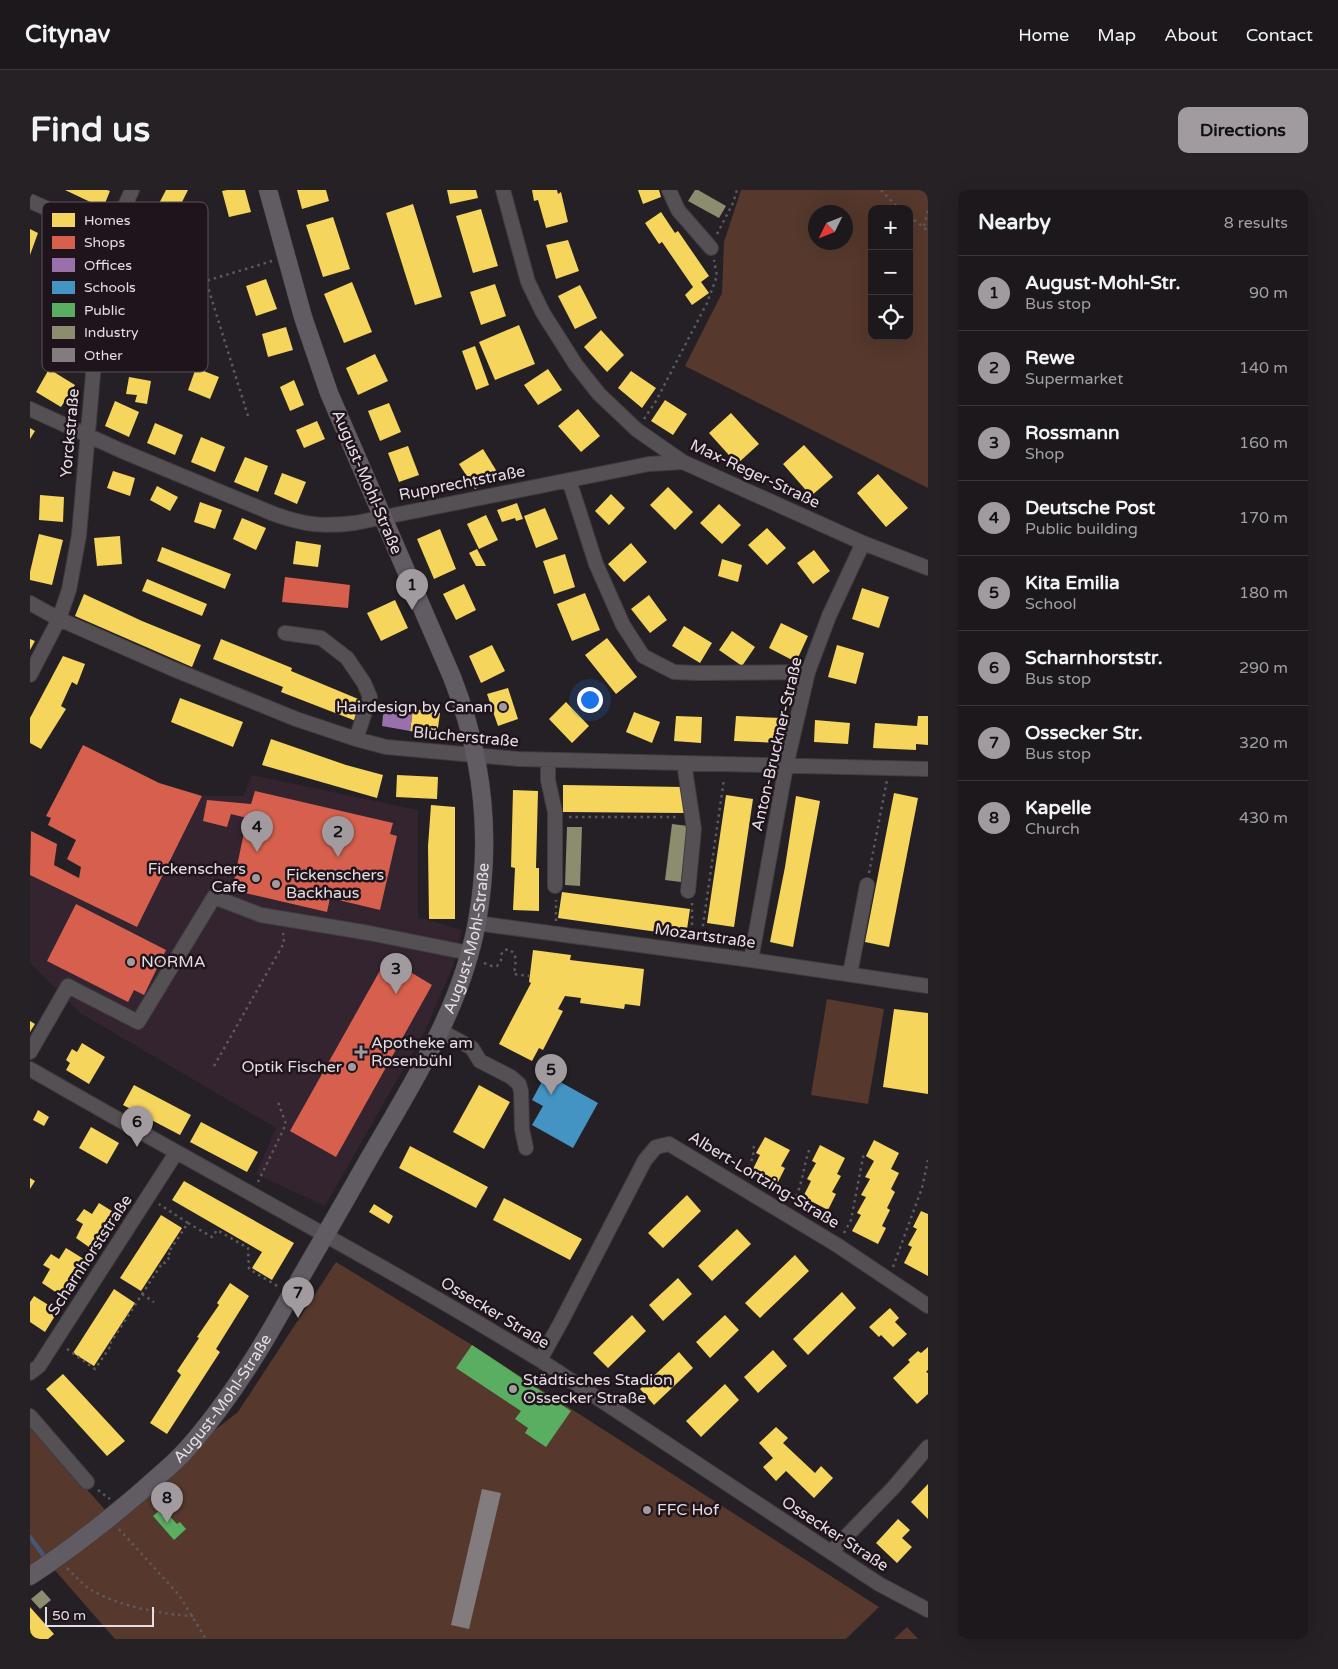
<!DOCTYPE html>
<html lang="en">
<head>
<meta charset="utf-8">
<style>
  :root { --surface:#1c181c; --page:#252125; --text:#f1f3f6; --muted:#a0a0a3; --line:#3a373b; --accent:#a19ba0 }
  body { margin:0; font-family:"Varela Round",sans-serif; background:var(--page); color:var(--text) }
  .controls { position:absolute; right:15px; top:15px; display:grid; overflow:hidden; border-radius:10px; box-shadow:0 5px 20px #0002 }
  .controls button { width:45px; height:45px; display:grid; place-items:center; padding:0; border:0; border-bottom:1px solid var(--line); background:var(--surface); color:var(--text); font:25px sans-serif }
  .compass { position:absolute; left:778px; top:15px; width:45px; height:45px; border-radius:50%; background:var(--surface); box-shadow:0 5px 20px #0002; rotate:227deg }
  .scale { position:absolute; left:15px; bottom:12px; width:109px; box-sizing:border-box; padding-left:5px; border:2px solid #e4dde2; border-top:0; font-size:14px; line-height:18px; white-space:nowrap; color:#e4dde2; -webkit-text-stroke:4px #1f141c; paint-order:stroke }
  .you { position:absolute; left:559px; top:509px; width:18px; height:18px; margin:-12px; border:4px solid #fff; border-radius:50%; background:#1a73e8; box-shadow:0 0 0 8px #1a73e833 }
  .badge { display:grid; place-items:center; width:32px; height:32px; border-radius:50%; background:var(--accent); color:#111; font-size:16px; font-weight:700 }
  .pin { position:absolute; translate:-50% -41px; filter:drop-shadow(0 1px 2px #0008) }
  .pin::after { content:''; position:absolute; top:26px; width:18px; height:15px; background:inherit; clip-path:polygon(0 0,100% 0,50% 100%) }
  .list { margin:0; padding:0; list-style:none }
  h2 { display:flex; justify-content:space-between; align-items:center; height:65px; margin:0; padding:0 20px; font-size:21px }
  h2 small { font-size:16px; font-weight:400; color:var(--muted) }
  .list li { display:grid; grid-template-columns:32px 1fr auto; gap:15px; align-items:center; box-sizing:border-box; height:75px; padding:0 20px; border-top:1px solid var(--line) }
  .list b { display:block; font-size:19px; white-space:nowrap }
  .list p { margin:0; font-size:16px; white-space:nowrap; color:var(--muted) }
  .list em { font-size:16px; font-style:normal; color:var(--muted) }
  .icon { flex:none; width:28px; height:28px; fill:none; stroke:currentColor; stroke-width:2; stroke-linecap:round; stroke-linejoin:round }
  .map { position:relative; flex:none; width:898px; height:1449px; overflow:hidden; border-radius:10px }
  header { display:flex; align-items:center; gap:30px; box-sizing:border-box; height:70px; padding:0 25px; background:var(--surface); border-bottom:1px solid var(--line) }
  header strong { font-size:24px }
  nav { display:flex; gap:28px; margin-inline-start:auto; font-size:18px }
  .intro { display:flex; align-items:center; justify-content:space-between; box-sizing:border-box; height:120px; padding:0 30px }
  h1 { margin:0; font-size:35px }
  .button { padding:12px 22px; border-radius:10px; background:var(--accent); color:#111; font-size:18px; font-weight:700 }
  main { display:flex; gap:30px; padding:0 30px }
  aside { flex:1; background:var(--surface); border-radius:10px; box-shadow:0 5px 20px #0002 }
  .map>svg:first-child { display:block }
  .built { fill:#33242f }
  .green { fill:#56382c; fill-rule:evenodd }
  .homes { fill:#f6d55c }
  .shops { fill:#d6604d }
  .offices { fill:#9970ab }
  .schools { fill:#4393c3 }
  .public { fill:#5aae61 }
  .industry { fill:#8c8c6e }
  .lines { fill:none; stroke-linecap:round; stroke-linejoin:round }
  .stream { stroke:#475677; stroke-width:4.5 }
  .building { fill:#827c7f }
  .minor-casing { stroke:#413c40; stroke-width:16 }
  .major-casing { stroke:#413c40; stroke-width:19 }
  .path { stroke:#5d595c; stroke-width:2.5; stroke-dasharray:2.5 4; stroke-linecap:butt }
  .minor { stroke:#555054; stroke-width:14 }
  .major { stroke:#615c63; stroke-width:18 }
  .poi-dot { fill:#a19ba0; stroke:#1f141c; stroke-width:2 }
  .labels { text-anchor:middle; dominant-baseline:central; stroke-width:5; stroke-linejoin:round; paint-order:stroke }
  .street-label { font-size:16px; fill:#e4dde2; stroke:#1f141c }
  .poi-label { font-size:16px; fill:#e4dde2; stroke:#1f141c; text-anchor:start }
  .key { fill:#1f141c; stroke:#5a5057; stroke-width:1 }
  .key-label { font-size:14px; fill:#e4dde2 }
</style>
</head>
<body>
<header>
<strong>Citynav</strong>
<nav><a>Home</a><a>Map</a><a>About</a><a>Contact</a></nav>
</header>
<div class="intro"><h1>Find us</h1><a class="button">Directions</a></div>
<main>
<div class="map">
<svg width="898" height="1449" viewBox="0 0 898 1449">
  <rect width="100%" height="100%" fill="#252025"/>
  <!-- built -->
  <path class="built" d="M222,585L388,620V727L432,740L423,776L396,839L295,1016L226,984L246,938L50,823L0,773V685L107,737L172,606H213Z"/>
  <!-- green -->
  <path class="green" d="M711,0H898V298L655,176L692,103L694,52ZM842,19H879V146H842ZM786,22H816V52H786Z
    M797,809L854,819L838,914L781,905Z
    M306,1072L442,1155L849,1417L816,1449H85L15,1369L0,1377V1236L78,1323L208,1222Z
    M877,1437L888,1449H864Z"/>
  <!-- homes -->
  <path class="homes" d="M35,0H77L80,1L73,18Z
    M136,0H158L141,34L123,25Z
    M197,0H215L221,22L199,27L192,1Z
    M267,0H296L299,11L272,19Z
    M417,0H446L448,8L420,14Z
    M502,0H527L528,4L531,2L538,32L516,38L508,10L504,11Z
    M608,0H629L631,7L613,14Z
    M383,14L412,107L385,115L356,23Z
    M451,19L468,76L443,83L426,26Z
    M631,22L645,43L648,41L679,86L671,92L679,103L662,115L655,105L663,97L632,52L629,54L615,33Z
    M303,27L320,79L293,87L276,35Z
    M0,39L8,43L0,65Z
    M538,50L549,81L526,89L516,55Z
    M236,89L247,119L226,126L216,96Z
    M322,92L342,142L314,153L294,104Z
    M465,94L476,126L451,135L440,102Z
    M550,95L567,128L545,139L528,106Z
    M489,135L505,174L465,190L449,152Z
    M256,137L263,160L238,167L232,144Z
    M571,140L594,165L577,182L554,157Z
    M445,156L459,195L446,200L432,161Z
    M345,164L358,191L328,205L316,178Z
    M166,178L189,187L180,209L158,200Z
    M19,179L45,195L31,217L6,202Z
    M518,179L532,200L508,215L494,195Z
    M601,181L626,198L612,218L588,198Z
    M99,187L121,191L117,214L105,212L107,205L96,204Z
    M264,190L274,215L260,221L250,197Z
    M635,210L657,224L643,245L621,231Z
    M85,211L109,222L99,247L75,236Z
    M359,213L371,242L350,251L338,221Z
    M548,219L570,246L551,262L528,236Z
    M701,223L729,254L707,274L679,243Z
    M287,231L295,249L274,258L266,240Z
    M125,233L153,245L145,265L117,253Z
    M0,238L5,241L0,249Z
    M171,247L195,257L185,282L161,272Z
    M774,255L803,287L781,306L753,274Z
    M378,256L389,285L369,292L358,263Z
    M453,259L469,285L445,299L429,274Z
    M215,267L238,276L228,302L204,292Z
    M83,281L105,288L100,306L77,298Z
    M252,283L276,292L267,314L244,304Z
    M848,284L878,318L856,337L827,303Z
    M127,296L148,307L140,321L120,310Z
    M638,297L663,322L645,340L620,315Z
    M581,304L595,318L579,335L565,321Z
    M10,305L34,307L33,332L9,330Z
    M170,312L192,320L185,339L164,332Z
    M487,313L493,329L486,331L485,328L472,332L467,320Z
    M689,314L711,335L692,354L670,333Z
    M515,318L528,349L506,358L494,326Z
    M456,325L468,350L449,359L437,334Z
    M212,328L236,338L226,360L203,349Z
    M737,338L756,358L737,375L718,355Z
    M410,339L426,379L404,389L387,349Z
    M9,344L33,350L22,395L0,390V382Z
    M90,346L92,374L67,376L64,348Z
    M266,351L291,355L288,377L263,374Z
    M601,353L617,372L594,392L578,374Z
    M132,357L201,384L195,399L127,371Z
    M447,359L456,376H446L439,363Z
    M784,360L800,381L783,394L767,373Z
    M535,364L545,397L524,404L513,371Z
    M692,369L712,375L708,392L688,386Z
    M117,389L177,414L172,426L112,401Z
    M434,394L446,420L426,430L413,404Z
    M832,398L859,407L849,438L822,429Z
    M555,403L570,440L542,451L527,414Z
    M54,404L112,431L171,455L162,477L45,426Z
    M619,405L637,430L620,443L601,419Z
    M365,410L378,438L351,451L337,423Z
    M751,433L778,446L766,472L739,458Z
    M654,436L682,453L670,473L642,456Z
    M702,441L725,457L712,476L689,460Z
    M577,448L607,487L586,504L555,465Z
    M0,449L5,451L0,460Z
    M191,449L262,478L261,481L333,511L326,531L251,502L253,497L183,469Z
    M462,455L475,481L451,493L439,466Z
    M807,455L834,463L826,494L798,487Z
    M33,466L55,474L47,495L42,492L31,516L36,519L11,559L0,553V528Z
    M478,498L488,529L468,536L457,504Z
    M150,508L213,532L203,557L141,532Z
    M536,512L559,536L542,553L519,529Z
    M383,519L410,523L407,545L380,541Z
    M604,522L630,532L622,553L596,542Z
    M646,526L672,527L671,553L644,551Z
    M706,526L751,528L750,553L704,551Z
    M888,526H898V555L886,554V560L843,558L845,533L887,536Z
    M785,530L820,533L818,554L784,552Z
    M241,549L316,575L353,585L347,608L232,575Z
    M367,585L408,587L407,609L366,607Z
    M533,595L654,597V623L533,622Z
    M483,600L508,601L506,678H509V721L483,720L485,678L481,677Z
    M864,603L888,608L859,757L835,752Z
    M696,605L723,609L704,737L677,733Z
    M766,606L790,611L763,757L740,752L755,677Z
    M401,615L425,617V729H399L398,656Z
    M532,702L660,719L656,746L528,728Z
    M503,760L541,765L540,770L614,779L610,816L595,814L594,819L550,813L551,808L535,806L528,819L533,821L513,860L509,858L502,871L469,854L501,793L499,792Z
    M864,819L898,823V904L853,897Z
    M0,831L5,834L0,842Z
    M52,853L75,867L59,894L36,880L40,873L36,870L42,859L47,862Z
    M104,895L161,925L150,945L93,915Z
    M449,895L480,912L454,959L423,942Z
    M8,920L19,927L14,936L3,930Z
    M171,932L228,962L217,982L160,952Z
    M61,937L89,953L77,974L49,958Z
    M735,947L760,960L751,976L755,978L747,994L722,981L730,965L726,963Z
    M844,950L869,963L861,979L869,983L861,999L865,1002L857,1018L860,1020L852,1036L856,1038L848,1054L822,1041L831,1025L827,1023L836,1007L831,1005L840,989L835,987L844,971L836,966Z
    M790,955L815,968L807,984L811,986L802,1002L806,1004L798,1020L773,1007L781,991L777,989L786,973L782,971Z
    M380,956L458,997L446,1018L369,978Z
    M0,988L5,991L0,999Z
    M154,991L264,1053L242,1090L222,1078L232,1062L142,1010Z
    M657,1005L671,1021L633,1058L618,1043Z
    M474,1008L552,1049L540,1070L463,1030Z
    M69,1013L90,1026L66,1062L46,1048L53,1034L46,1030L54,1019L62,1024Z
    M344,1014L363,1026L359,1034L339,1022Z
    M891,1021L898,1024V1086L874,1073L882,1057L878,1055L887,1039L883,1037Z
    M131,1025L152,1038L111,1101L90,1088Z
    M707,1039L721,1054L682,1091L668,1076Z
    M36,1058L57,1071L33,1107L12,1093L20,1079L13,1075L21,1064L29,1069Z
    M765,1065L779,1081L730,1128L715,1113Z
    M648,1088L662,1104L633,1131L619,1115Z
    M200,1093L219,1106L186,1159L190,1162L137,1244L120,1233L151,1185L147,1181L169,1148L167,1147L189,1115L187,1113Z
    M84,1099L105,1113L64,1176L43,1163Z
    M812,1102L826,1118L778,1165L763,1149Z
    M4,1106L28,1121L15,1142L0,1132V1112Z
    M860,1118L869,1128L865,1132L877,1144L863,1157L851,1145L849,1147L839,1137Z
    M602,1125L616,1141L578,1178L563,1163Z
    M695,1125L709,1140L680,1168L666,1152Z
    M898,1157V1180L896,1182L898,1183V1204L887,1214L863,1188L880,1172L878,1170L888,1161L891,1163Z
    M743,1160L757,1176L728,1203L714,1187Z
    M649,1162L663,1178L624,1215L610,1199Z
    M33,1184L95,1251L77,1266L16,1199Z
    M695,1194L709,1210L671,1247L656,1231Z
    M746,1237L758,1248L753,1253L785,1283L791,1276L803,1288L784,1308L756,1281L746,1291L733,1277L743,1268L729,1253Z
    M898,1294V1329L881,1312Z
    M868,1329L880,1340L872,1348L882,1357L867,1373L846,1353Z
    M0,1417L24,1444L18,1449H0Z"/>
  <!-- shops -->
  <path class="shops" d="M255,387L320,395L318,418L252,412Z
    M53,555L129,593L172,606L107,737L0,685L1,641L27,654L24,675L49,688L51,677L37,669L46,650L18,635L21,628L16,626Z
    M225,601L363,633L360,644L367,646L350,720L300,708L297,722L202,700L217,628L201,624L197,637L173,631L177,610L221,614Z
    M46,714L136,760L114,805L104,800L98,812L17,771Z
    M357,768L402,795L306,967L260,941Z"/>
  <!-- offices -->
  <path class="offices" d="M354,514L383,519L380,541L352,536Z"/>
  <!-- schools -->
  <path class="schools" d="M516,884L568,913L543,958L502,935L513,916L502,910Z"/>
  <!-- public -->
  <path class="public" d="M442,1155L541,1221L516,1257L495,1243L498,1238L485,1229L491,1221L426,1178Z
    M132,1318L147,1334L150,1332L156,1339L144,1350L123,1326Z"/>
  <!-- industry -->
  <path class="industry" d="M665,0H668L696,16L689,28L658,11Z
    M642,634L658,636L651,692L635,690Z
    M537,637H552L550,696L535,695Z
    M12,1400L21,1410L10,1419L1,1409Z"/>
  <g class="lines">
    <!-- stream -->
    <path class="stream" d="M0,1347L14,1366"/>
  </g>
  <!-- building -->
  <path class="building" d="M452,1299L471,1303L439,1439L421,1435Z"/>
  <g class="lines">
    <defs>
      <path id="minor" d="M473,0L498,92L513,123L546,175L569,204L607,240L653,272L833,353L898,378
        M639,0L648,20L681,58
        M0,11L81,47
        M0,219L92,261L244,324C274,335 294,337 325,333L619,274L653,272
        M539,290L566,374L593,435L613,466L644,482L667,483L778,482
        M0,413L29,429L143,479L266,529L326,549L356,557L488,569L898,579
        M255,443L291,448L317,468L334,493L340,507L326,549
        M0,485L29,429L39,400L49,345L71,93L81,47L102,0
        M518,570V590L525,622V696
        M654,573L664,639L658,701
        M446,733L721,770L898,796
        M721,770L756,576L778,482L799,426L833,353
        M820,784L837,695
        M411,841L442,858L450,871L481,887L489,894L491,901L492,939L496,958
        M0,862L38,796L108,832L184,707L231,725L339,743L439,763
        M0,879C169,977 343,1068 510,1170L849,1394L898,1420
        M510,1170L531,1132L615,970L626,957L639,954L807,1055L898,1116
        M0,1183L9,1176L146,963
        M0,1226L57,1292
        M801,1362L864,1297L898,1257"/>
      <g id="major">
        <path id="s1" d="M0,1386C40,1360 78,1330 114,1299C128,1286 144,1274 157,1259C195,1216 227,1166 255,1115C279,1072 305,1029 329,986C375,904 430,825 447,732C462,649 453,566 422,487L299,203L273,127L238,0"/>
      </g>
    </defs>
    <!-- minor casing -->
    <use href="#minor" class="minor-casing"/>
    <!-- major casing -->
    <use href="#major" class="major-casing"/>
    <!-- path -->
    <path class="path" d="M851,0L869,19
      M879,26L898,41
      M894,36L898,20
      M687,44L703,13L707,0
      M218,226L176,91L242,71
      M614,229L626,211L677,113L687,86L684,70
      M539,627H649
      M839,683L857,590
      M526,731V710
      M662,748V713
      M671,749L694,589
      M454,773L462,776H467L471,770L472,762L478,759L484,763L486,770L484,784L499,786
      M184,876L254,753L253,743
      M716,983L723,967L724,954
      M228,992L256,934L248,912
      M763,1012C773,996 773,975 780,958
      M158,1033L182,1047L187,1040L218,1058L219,1079L249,1097
      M814,1043L821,1030L834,962
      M863,1077L892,998L898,970
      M112,1104L124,1112
      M37,1159L65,1179L80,1157L79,1155L133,1072L135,1073L141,1065L138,1063L158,1033L129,1014
      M68,1300L80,1309
      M89,1339L149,1405L176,1449
      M37,1378C45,1386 51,1393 60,1399C83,1415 135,1425 163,1426"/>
    <!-- minor -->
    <use href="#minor" class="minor"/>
    <!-- major -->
    <use href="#major" class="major"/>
  </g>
  <!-- markers -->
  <g class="poi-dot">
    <circle cx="473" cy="517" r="5"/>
    <circle cx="226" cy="688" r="5"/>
    <circle cx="246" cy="694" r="5"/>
    <circle cx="101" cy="772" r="5"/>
    <path d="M328.5 854.5h5v5h5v5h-5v5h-5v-5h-5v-5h5z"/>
    <circle cx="322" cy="877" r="5"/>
    <circle cx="483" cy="1199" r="5"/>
    <circle cx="617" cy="1320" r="5"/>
  </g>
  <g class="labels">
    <!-- street labels -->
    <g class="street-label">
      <text transform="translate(40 243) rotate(-85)">Yorckstraße</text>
      <text transform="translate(725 284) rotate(25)">Max-Reger-Straße</text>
      <text transform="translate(337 292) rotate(67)">August-Mohl-Straße</text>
      <text transform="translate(432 293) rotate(-11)">Rupprechtstraße</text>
      <text transform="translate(436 547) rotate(5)">Blücherstraße</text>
      <text transform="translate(747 554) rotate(-77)">Anton-Bruckner-Straße</text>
      <text transform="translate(675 746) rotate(8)">Mozartstraße</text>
      <text stroke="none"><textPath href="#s1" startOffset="789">August-Mohl-Straße</textPath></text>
      <text transform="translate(734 990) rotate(31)">Albert-Lortzing-Straße</text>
      <text transform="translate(60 1065) rotate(-57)">Scharnhorststraße</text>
      <text transform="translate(465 1123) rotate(31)">Ossecker Straße</text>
      <text stroke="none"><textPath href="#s1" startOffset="264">August-Mohl-Straße</textPath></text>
      <text transform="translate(805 1344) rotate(33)">Ossecker Straße</text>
    </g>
    <!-- poi labels -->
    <g class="poi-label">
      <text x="463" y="517" text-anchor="end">Hairdesign by Canan</text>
      <text x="216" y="679" text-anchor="end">Fickenschers<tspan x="216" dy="18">Cafe</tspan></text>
      <text x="256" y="685">Fickenschers<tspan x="256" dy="18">Backhaus</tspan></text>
      <text x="111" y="772">NORMA</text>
      <text x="341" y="853">Apotheke am<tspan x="341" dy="18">Rosenbühl</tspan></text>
      <text x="312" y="877" text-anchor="end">Optik Fischer</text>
      <text x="493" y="1190">Städtisches Stadion<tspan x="493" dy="18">Ossecker Straße</tspan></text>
      <text x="627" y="1320">FFC Hof</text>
    </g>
  </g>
  <!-- legend -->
  <rect x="12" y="12" width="166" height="170" rx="8" class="key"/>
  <rect x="22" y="23" width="23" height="14" fill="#f6d55c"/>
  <rect x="22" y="46" width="23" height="13" fill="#d6604d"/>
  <rect x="22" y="68" width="23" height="14" fill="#9970ab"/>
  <rect x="22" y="91" width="23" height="13" fill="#4393c3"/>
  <rect x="22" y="113" width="23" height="14" fill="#5aae61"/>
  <rect x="22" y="136" width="23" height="13" fill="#8c8c6e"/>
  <rect x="22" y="158" width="23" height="14" fill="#827c7f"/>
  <g class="key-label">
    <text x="54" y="35">Homes</text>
    <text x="54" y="57">Shops</text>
    <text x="54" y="80">Offices</text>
    <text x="54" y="102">Schools</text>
    <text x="54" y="125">Public</text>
    <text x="54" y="147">Industry</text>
    <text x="54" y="170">Other</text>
  </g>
</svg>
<div class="controls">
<button>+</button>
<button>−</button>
<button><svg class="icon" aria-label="locate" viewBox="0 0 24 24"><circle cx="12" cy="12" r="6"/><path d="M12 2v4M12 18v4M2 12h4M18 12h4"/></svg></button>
</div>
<svg class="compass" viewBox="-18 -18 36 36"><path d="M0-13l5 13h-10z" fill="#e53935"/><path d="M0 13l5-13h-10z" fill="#a0a0a3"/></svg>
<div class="scale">50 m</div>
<div class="you"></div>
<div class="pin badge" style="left:382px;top:420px">1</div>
<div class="pin badge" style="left:308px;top:667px">2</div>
<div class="pin badge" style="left:366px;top:804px">3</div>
<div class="pin badge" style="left:227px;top:662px">4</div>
<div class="pin badge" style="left:521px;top:905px">5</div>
<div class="pin badge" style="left:107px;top:957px">6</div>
<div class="pin badge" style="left:268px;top:1128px">7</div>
<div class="pin badge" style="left:137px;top:1333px">8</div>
</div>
<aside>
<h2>Nearby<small>8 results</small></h2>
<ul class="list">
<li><span class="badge">1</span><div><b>August-Mohl-Str.</b><p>Bus stop</p></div><em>90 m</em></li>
<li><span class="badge">2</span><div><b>Rewe</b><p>Supermarket</p></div><em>140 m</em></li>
<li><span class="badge">3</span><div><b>Rossmann</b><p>Shop</p></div><em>160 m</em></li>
<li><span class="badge">4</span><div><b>Deutsche Post</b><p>Public building</p></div><em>170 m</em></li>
<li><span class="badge">5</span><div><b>Kita Emilia</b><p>School</p></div><em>180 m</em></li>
<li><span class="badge">6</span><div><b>Scharnhorststr.</b><p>Bus stop</p></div><em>290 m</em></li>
<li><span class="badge">7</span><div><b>Ossecker Str.</b><p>Bus stop</p></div><em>320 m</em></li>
<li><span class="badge">8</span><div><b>Kapelle</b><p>Church</p></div><em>430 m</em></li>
</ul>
</aside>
</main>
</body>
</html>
